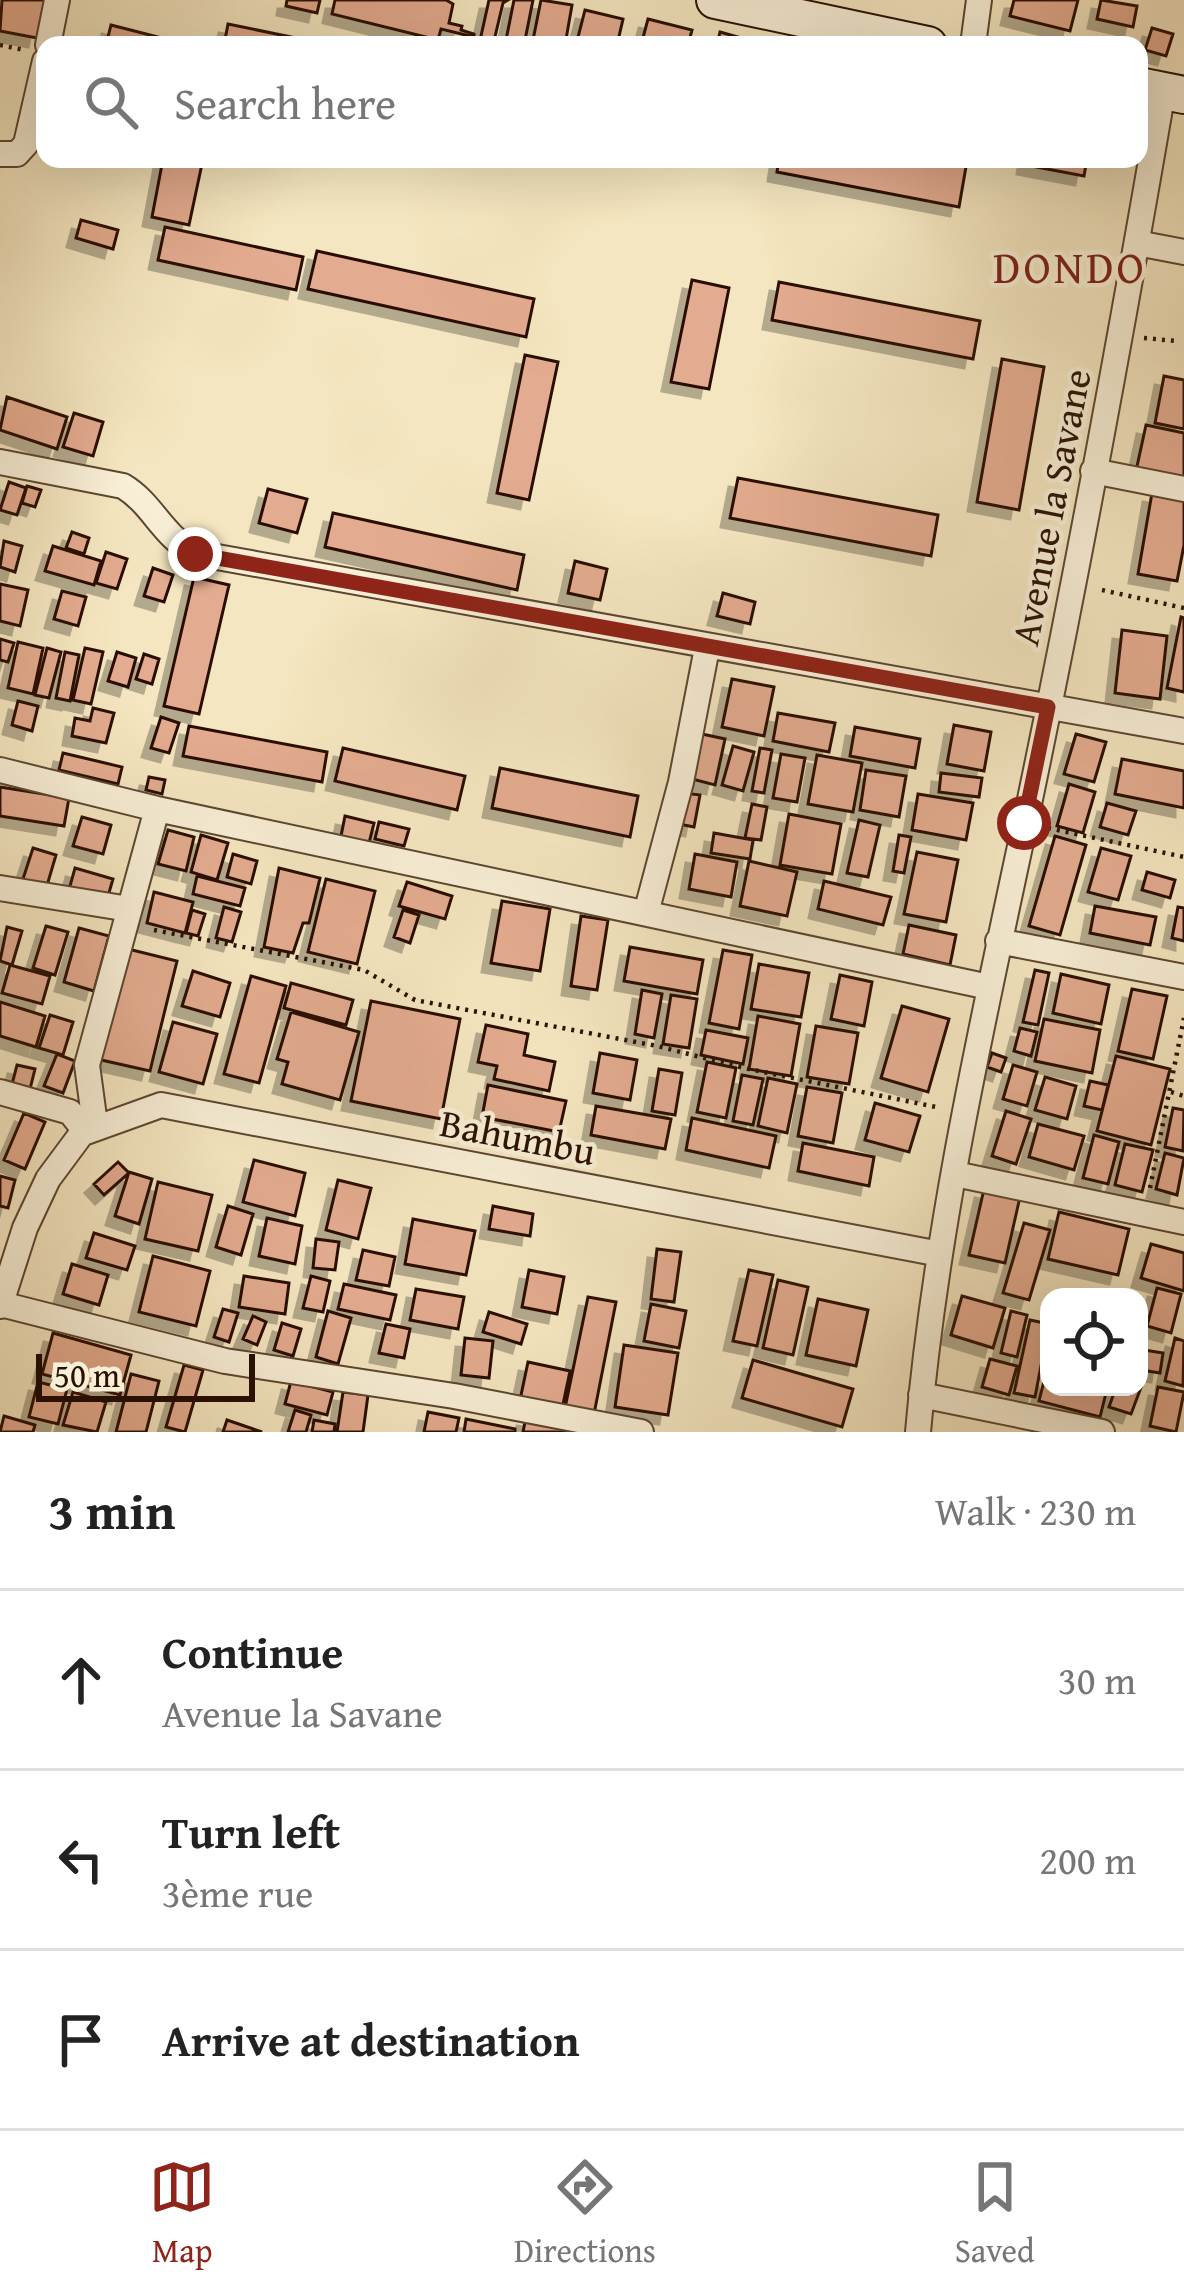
<!DOCTYPE html>
<html lang="en">
<head>
<meta charset="utf-8">
<style>
  :root { --surface:#fff; --page:#f6f6f6; --text:#222; --muted:#767676; --line:#e0e0e0; --accent:#8f2418 }
  body { margin:0; font-family:"Gentium Book Plus",serif; background:var(--page); color:var(--text) }
  .controls { position:absolute; right:36px; bottom:36px; display:grid; overflow:hidden; border-radius:24px; box-shadow:0 12px 48px #0002 }
  .controls button { width:108px; height:108px; display:grid; place-items:center; padding:0; border:0; border-bottom:3px solid var(--line); background:var(--surface); color:var(--text); font:60px sans-serif }
  .scale { position:absolute; left:36px; bottom:30px; width:219px; box-sizing:border-box; padding-left:12px; border:6px solid #2a1100; border-top:0; font-size:33px; line-height:42px; white-space:nowrap; color:#2a1100; -webkit-text-stroke:9px #f8efd6; paint-order:stroke }
  .stop { position:absolute; width:36px; height:36px; margin:-27px; border:9px solid #8f2418; border-radius:50%; background:#fff }
  .stop.end { background:#8f2418; border-color:#fff; box-shadow:0 3px 12px #0008 }
  .list { margin:0; padding:0; list-style:none }
  h2 { display:flex; justify-content:space-between; align-items:center; height:156px; margin:0; padding:0 48px; font-size:51px }
  h2 small { font-size:39px; font-weight:400; color:var(--muted) }
  .list li { display:grid; grid-template-columns:78px 1fr auto; gap:36px; align-items:center; box-sizing:border-box; height:180px; padding:0 48px; border-top:3px solid var(--line) }
  .list b { display:block; font-size:45px; white-space:nowrap }
  .list p { margin:0; font-size:39px; white-space:nowrap; color:var(--muted) }
  .list em { font-size:39px; font-style:normal; color:var(--muted) }
  .icon { flex:none; width:66px; height:66px; fill:none; stroke:currentColor; stroke-width:2; stroke-linecap:round; stroke-linejoin:round }
  .map { position:relative; flex:none; width:1184px; height:1432px; overflow:hidden }
  .search { position:absolute; background:var(--surface); box-shadow:0 12px 48px #0002; left:36px; right:36px; top:36px; height:132px; display:flex; align-items:center; gap:30px; box-sizing:border-box; padding:0 42px; border-radius:24px; color:var(--muted); font-size:45px }
  .sheet { height:696px; background:var(--surface) }
  nav { display:flex; justify-content:space-around; align-items:center; box-sizing:border-box; height:168px; border-top:3px solid var(--line); background:var(--surface); font-size:33px; color:var(--muted) }
  nav a { display:grid; justify-items:center; gap:6px }
  nav .on { color:var(--accent) }
  .map>svg:first-child { display:block }
  .building { fill:#e3ab8f; stroke:#2a1100; stroke-width:3; filter:url(#shadow) }
  .lines { fill:none; stroke-linecap:round; stroke-linejoin:round }
  .street-casing { stroke:#5c4630; stroke-width:28 }
  .secondary-casing { stroke:#2a1100; stroke-width:40 }
  .path { stroke:#2a1100; stroke-width:4.5; stroke-dasharray:3 6; stroke-linecap:butt }
  .street { stroke:#f8efd6; stroke-width:24 }
  .secondary { stroke:#f8efd6; stroke-width:36 }
  .route { stroke:#8f2418; stroke-width:15 }
  .labels { text-anchor:middle; dominant-baseline:central; stroke-width:9; stroke-linejoin:round; paint-order:stroke }
  .street-label { font-size:39px; fill:#2a1100; stroke:#f8efd6 }
  .quarter-label { font-size:45px; letter-spacing:3px; fill:#7a1f14; stroke:#f8efd6 }
</style>
</head>
<body>
<div class="map">
<svg width="1184" height="1432" viewBox="0 0 1184 1432">
  <defs>
    <filter id="shadow"><feDropShadow dx="-9" dy="9" stdDeviation="0" flood-color="#0004"/></filter>
  </defs>
  <rect width="100%" height="100%" fill="#f4e6c0"/>
  <filter id="stains"><feTurbulence type="fractalNoise" baseFrequency=".00167" numOctaves="4"/><feColorMatrix values="0 0 0 0 .2 0 0 0 0 .09 0 0 0 0 .02 0 0 0 .5 -.17"/></filter>
  <radialGradient id="worn" r=".72"><stop offset=".6" stop-color="#630" stop-opacity="0"/><stop offset="1" stop-color="#630" stop-opacity=".3"/></radialGradient>
  <!-- building -->
  <path class="building" d="M2,0H45L37,38L0,31Z
    M287,0H320L317,13L286,6Z
    M335,0H446L453,4L449,23L462,26L461,30L474,34V37L441,29L438,40L332,14Z
    M489,0H508L503,3L493,45H479Z
    M514,0H533L524,45H505Z
    M541,0L572,5L565,45H532Z
    M1014,0H1078L1070,31L1010,16Z
    M1101,0L1137,6L1133,27L1097,19Z
    M585,10L623,19L617,45H576Z
    M648,19L692,30L688,45H641Z
    M228,24L330,45H224Z
    M111,25L189,45H106Z
    M1152,28L1173,34L1166,56L1145,50Z
    M720,32L745,39L743,45H717Z
    M163,159H203L189,225L152,217Z
    M779,159H955L967,161L959,207L777,172Z
    M1027,159H1087L1084,176L1026,165Z
    M81,220L118,230L113,249L76,238Z
    M165,227L303,257L296,290L158,260Z
    M317,251L534,299L526,337L308,289Z
    M692,280L729,288L709,389L671,382Z
    M779,282L980,321L973,359L772,320Z
    M525,355L558,362L529,500L497,493Z
    M1002,359L1044,367L1019,510L977,502Z
    M1164,376L1184,380V429L1155,423Z
    M7,397L67,417L57,449L0,430Z
    M74,413L103,422L93,456L63,447Z
    M1146,425L1184,433V481L1136,471Z
    M738,478L938,515L931,556L730,518Z
    M9,482L26,488L17,515L0,510Z
    M27,486L41,490L35,507L22,503Z
    M268,489L307,499L297,533L259,523Z
    M1152,493L1184,499V545L1177,581L1138,574Z
    M333,513L524,555L517,590L325,547Z
    M72,532L89,538L84,554L66,548Z
    M4,541L22,546L15,572L0,567Z
    M53,546L101,561L94,585L45,571Z
    M106,552L127,559L117,589L96,583Z
    M575,561L607,569L600,600L568,593Z
    M153,568L173,575L164,602L144,596Z
    M194,577L229,585L199,714L164,706Z
    M0,584L28,590L20,626L0,621Z
    M62,591L86,597L78,626L54,619Z
    M723,593L755,602L750,624L717,616Z
    M1181,617L1184,618V692L1167,688Z
    M1122,630L1167,636L1160,699L1115,693Z
    M0,639L14,643L8,662L0,660Z
    M18,642L43,648L33,694L8,688Z
    M47,648L61,652L49,698L35,695Z
    M85,648L103,652L91,704L73,700Z
    M65,652L79,655L70,701L56,698Z
    M117,652L136,658L128,687L108,681Z
    M144,654L159,659L152,684L136,679Z
    M732,679L774,687L764,736L722,727Z
    M18,701L38,706L32,731L12,725Z
    M93,708L114,713L106,743L72,736L75,718L90,721Z
    M778,713L835,723L829,752L773,741Z
    M161,717L179,723L169,753L151,748Z
    M954,725L991,732L984,771L947,764Z
    M189,726L327,752L322,782L183,756Z
    M855,727L920,739L915,768L850,756Z
    M702,734L725,739L715,785L692,779Z
    M1076,734L1106,742L1094,782L1064,774Z
    M733,746L754,752L743,791L722,785Z
    M343,748L465,776L457,810L335,781Z
    M760,748L772,750L764,793L752,791Z
    M63,753L122,767L118,784L59,770Z
    M781,754L805,758L797,802L773,798Z
    M817,755L862,763L853,812L808,804Z
    M1122,759L1184,771V808L1115,794Z
    M500,768L638,796L630,837L492,808Z
    M866,770L906,776L899,817L860,810Z
    M941,773L982,778L979,797L939,792Z
    M149,777L165,780L162,794L146,790Z
    M1069,784L1095,792L1083,833L1057,826Z
    M0,787L69,798L64,826L0,816Z
    M685,793L700,795L694,827L679,824Z
    M918,794L973,803L966,840L912,830Z
    M1107,803L1136,811L1128,835L1100,827Z
    M752,804L767,807L761,840L745,838Z
    M789,814L841,824L832,874L780,865Z
    M345,816L374,823L369,843L341,836Z
    M82,817L111,825L103,854L73,846Z
    M859,820L880,825L868,877L847,873Z
    M379,822L409,829L404,846L375,839Z
    M168,830L194,837L186,871L158,864Z
    M714,833L753,840L750,859L711,853Z
    M201,835L228,843L217,880L191,872Z
    M899,835L911,837L904,873L893,871Z
    M1055,836L1086,845L1060,935L1029,926Z
    M33,848L56,855L46,889L22,882Z
    M1101,848L1131,856L1118,900L1088,892Z
    M917,852L958,860L946,922L904,914Z
    M233,854L257,861L251,884L227,877Z
    M695,854L737,862L731,897L689,889Z
    M749,861L797,872L787,916L740,906Z
    M75,868L113,879L106,903L68,893Z
    M279,868L320,878L309,923H303L293,953L264,947Z
    M1147,872L1175,880L1170,898L1142,890Z
    M197,876L245,888L240,906L193,894Z
    M326,879L375,891L357,964L308,952Z
    M824,881L891,897L883,925L818,909Z
    M407,882L452,896L445,919L399,906Z
    M154,892L193,902L185,933L147,923Z
    M502,901L550,909L540,971L491,963Z
    M1095,906L1156,917L1150,945L1090,933Z
    M224,907L241,912L232,942L216,938Z
    M1178,907L1184,908V941L1172,938Z
    M192,910L205,914L198,936L186,933Z
    M403,910L419,915L410,943L394,937Z
    M581,916L608,920L597,990L571,986Z
    M909,925L956,935L950,965L903,954Z
    M46,926L68,932L55,975L33,968Z
    M7,927L22,931L12,965L0,961Z
    M79,928L109,936L94,991L64,982Z
    M630,947L703,960L697,994L624,981Z
    M124,948L177,961L150,1071L97,1059Z
    M723,950L752,955L739,1029L709,1023Z
    M759,964L809,973L801,1017L751,1009Z
    M10,965L50,976L42,1004L2,993Z
    M1035,970L1049,973L1038,1025L1023,1022Z
    M193,971L230,983L220,1017L182,1006Z
    M1061,974L1109,985L1101,1024L1053,1013Z
    M840,975L872,982L864,1026L831,1019Z
    M251,976L286,986L259,1083L224,1074Z
    M291,983L353,1000L346,1025L284,1008Z
    M1132,989L1167,996L1153,1059L1118,1051Z
    M642,990L662,994L654,1038L635,1034Z
    M671,995L697,999L689,1048L663,1044Z
    M371,1001L460,1019L441,1119L351,1101Z
    M0,1002L45,1016L36,1047L0,1036Z
    M902,1006L949,1019L928,1092L881,1078Z
    M291,1012L359,1032L340,1100L282,1084L288,1062L277,1059Z
    M50,1015L73,1022L63,1055L39,1048Z
    M758,1016L800,1024L791,1076L749,1069Z
    M1044,1019L1100,1030L1092,1073L1035,1061Z
    M173,1022L217,1034L203,1084L159,1072Z
    M486,1025L528,1034L524,1055L555,1062L549,1091L494,1079L497,1066L478,1062Z
    M816,1026L858,1033L849,1084L807,1077Z
    M1020,1028L1037,1032L1031,1056L1014,1051Z
    M706,1030L748,1038L743,1064L701,1055Z
    M600,1053L637,1060L630,1100L593,1093Z
    M992,1053L1006,1058L1001,1072L987,1067Z
    M57,1054L75,1061L63,1093L44,1086Z
    M1116,1056L1170,1069L1151,1145L1097,1131Z
    M707,1062L736,1068L726,1118L697,1112Z
    M17,1065L35,1069L29,1093L11,1088Z
    M1013,1065L1037,1072L1027,1106L1003,1099Z
    M659,1069L682,1073L675,1115L652,1111Z
    M742,1075L763,1079L753,1125L733,1121Z
    M1045,1077L1076,1086L1067,1119L1035,1110Z
    M768,1078L797,1084L787,1133L758,1126Z
    M1090,1081L1108,1085L1102,1110L1084,1106Z
    M488,1085L566,1101L559,1132L482,1117Z
    M807,1087L842,1093L833,1143L798,1136Z
    M875,1103L920,1116L909,1152L865,1140Z
    M596,1106L671,1119L665,1149L591,1135Z
    M1173,1108L1184,1110L1183,1151L1165,1147Z
    M1006,1111L1031,1119L1016,1164L992,1156Z
    M24,1113L45,1122L25,1169L4,1160Z
    M692,1118L776,1136L769,1168L686,1150Z
    M1038,1124L1084,1136L1074,1170L1029,1157Z
    M1094,1135L1119,1142L1108,1184L1083,1178Z
    M803,1143L874,1157L869,1186L798,1171Z
    M1125,1144L1153,1150L1142,1192L1115,1185Z
    M1165,1153L1184,1158L1177,1195L1156,1189Z
    M254,1160L305,1173L295,1216L243,1202Z
    M118,1162L129,1173L104,1195L94,1184Z
    M129,1172L152,1179L139,1224L115,1216Z
    M0,1176L15,1180L8,1208L0,1206Z
    M338,1180L371,1188L358,1239L326,1230Z
    M158,1182L212,1195L198,1251L145,1239Z
    M984,1189L1020,1197L1005,1263L969,1255Z
    M228,1206L253,1214L241,1255L216,1247Z
    M493,1206L533,1214L530,1236L489,1229Z
    M1059,1212L1129,1229L1118,1275L1048,1259Z
    M267,1218L302,1226L295,1264L259,1256Z
    M413,1219L475,1231L466,1275L405,1264Z
    M1024,1223L1050,1230L1029,1300L1003,1293Z
    M94,1233L135,1246L127,1270L86,1258Z
    M316,1239L339,1242L335,1270L313,1268Z
    M1151,1244L1184,1253V1291L1141,1278Z
    M657,1249L681,1252L674,1302L651,1299Z
    M363,1250L395,1257L389,1286L356,1280Z
    M153,1256L210,1271L196,1326L139,1312Z
    M72,1264L108,1275L99,1305L63,1294Z
    M529,1270L564,1277L557,1314L522,1307Z
    M749,1270L773,1275L757,1346L733,1341Z
    M244,1276L289,1283L285,1314L239,1307Z
    M311,1276L330,1281L323,1312L303,1308Z
    M778,1280L808,1287L793,1355L763,1348Z
    M344,1284L396,1295L390,1320L338,1309Z
    M1157,1288L1181,1294L1171,1333L1147,1326Z
    M416,1289L464,1297L458,1329L410,1320Z
    M962,1296L1005,1308L993,1348L951,1335Z
    M588,1297L616,1302L594,1414L565,1408Z
    M818,1299L868,1310L856,1366L806,1355Z
    M651,1304L686,1311L679,1348L644,1341Z
    M223,1309L238,1313L229,1342L214,1337Z
    M328,1311L351,1318L338,1364L316,1357Z
    M1011,1311L1027,1315L1017,1357L1001,1353Z
    M489,1312L527,1324L521,1344L483,1332Z
    M253,1316L266,1322L257,1345L243,1339Z
    M1030,1320L1049,1324L1035,1397L1014,1393Z
    M282,1323L301,1329L293,1356L274,1350Z
    M386,1324L410,1329L404,1358L379,1353Z
    M53,1333L131,1355L120,1395L42,1374Z
    M465,1338L493,1341L489,1378L461,1375Z
    M1175,1338L1184,1341L1183,1386L1165,1381Z
    M624,1345L678,1353L668,1415L615,1407Z
    M1144,1350L1163,1353L1160,1373L1141,1370Z
    M990,1359L1017,1366L1009,1395L982,1387Z
    M753,1360L853,1389L842,1427L742,1398Z
    M528,1362L570,1371L562,1409L520,1400Z
    M184,1365L203,1370L185,1432L166,1427Z
    M1046,1373L1049,1387L1107,1389L1100,1417L1039,1401Z
    M131,1374L159,1381L146,1432H116Z
    M1139,1375L1145,1377L1131,1414L1109,1407L1116,1387H1139Z
    M291,1381L333,1392L327,1415L285,1404Z
    M38,1382L67,1389L58,1424L29,1417Z
    M1158,1387L1184,1392L1176,1432L1150,1426Z
    M73,1392L106,1402L97,1432L63,1425Z
    M343,1392L368,1395L363,1432H337Z
    M295,1410L311,1415L306,1432H288Z
    M428,1412L459,1418L456,1432H424Z
    M4,1416L35,1425L33,1432H0Z
    M526,1417L578,1426L577,1432H523Z
    M466,1419L515,1429V1432H464Z
    M227,1420L262,1432H223Z
    M314,1420L335,1424L334,1432H312Z"/>
  <g class="lines">
    <defs>
      <path id="street" d="M48,45L57,0
        M973,45L979,0
        M0,154H17L26,144L45,61
        M1137,243L1184,252
        M0,462L123,486C153,504 162,536 195,553L1184,731
        M1093,471L1184,489
        M0,770L157,809L989,987
        M0,888L129,909
        M646,913L681,782L707,648
        M998,941L1184,977
        M0,1092L70,1112L86,1132
        M86,1132L161,1105L940,1254
        M955,1174L1184,1222
        M1,1304L225,1361L454,1396L641,1432
        M0,1306L25,1228L48,1179L94,1117L87,1065L157,809
        M921,1395L1102,1432
        M918,1432C936,1227 982,1025 1025,823C1076,581 1121,336 1163,91"/>
      <path id="secondary" d="M715,0L928,45
        M1139,86L1184,95"/>
    </defs>
    <!-- street casing -->
    <use href="#street" class="street-casing"/>
    <!-- secondary casing -->
    <use href="#secondary" class="secondary-casing"/>
    <!-- path -->
    <path class="path" d="M0,45L24,50
      M1144,338L1176,341
      M1102,590L1184,608
      M1048,828L1184,857
      M154,930L364,970L415,1000L657,1046L744,1068L941,1108
      M1171,1092L1184,1096
      M1150,1188L1184,1018"/>
    <!-- street -->
    <use href="#street" class="street"/>
    <!-- secondary -->
    <use href="#secondary" class="secondary"/>
  </g>
  <g class="lines">
    <!-- route -->
    <path class="route" d="M195,554L1048,707L1024,823"/>
  </g>
  <g class="labels">
    <!-- street labels -->
    <g class="street-label">
      <text transform="translate(1050 507) rotate(-79)">Avenue la Savane</text>
      <text transform="translate(518 1136) rotate(11)">Bahumbu</text>
    </g>
    <!-- quarter labels -->
    <g class="quarter-label">
      <text x="1070" y="266">DONDO</text>
    </g>
  </g>
  <rect width="100%" height="100%" filter="url(#stains)"/>
  <rect width="100%" height="100%" fill="url(#worn)"/>
</svg>
<div class="controls">
<button><svg class="icon" aria-label="locate" viewBox="0 0 24 24"><circle cx="12" cy="12" r="6"/><path d="M12 2v4M12 18v4M2 12h4M18 12h4"/></svg></button>
</div>
<div class="scale">50 m</div>
<div class="stop" style="left:1024px;top:823px"></div>
<div class="stop end" style="left:195px;top:554px"></div>
<div class="search"><svg class="icon" aria-label="search" viewBox="0 0 24 24"><circle cx="10" cy="10" r="6"/><path d="M15 15l6 6"/></svg>Search here</div>
</div>
<section class="sheet">
<h2>3 min<small>Walk · 230 m</small></h2>
<ul class="list">
<li><svg class="icon" aria-label="ahead" viewBox="0 0 24 24"><path d="M12 20V5M6 11l6-6 6 6"/></svg><div><b>Continue</b><p>Avenue la Savane</p></div><em>30 m</em></li>
<li><svg class="icon" aria-label="left" viewBox="0 0 24 24"><path d="M17 20v-9H6M10 6l-5 5 5 5"/></svg><div><b>Turn left</b><p>3ème rue</p></div><em>200 m</em></li>
<li><svg class="icon" aria-label="arrive" viewBox="0 0 24 24"><path d="M6 21V4h12l-3 4 3 4H6"/></svg><div><b>Arrive at destination</b></div></li>
</ul>
</section>
<nav>
<a class="on"><svg class="icon" aria-label="map" viewBox="0 0 24 24"><path d="M3 6l6-2 6 2 6-2v14l-6 2-6-2-6 2zM9 4v14M15 6v14"/></svg>Map</a>
<a><svg class="icon" aria-label="directions" viewBox="0 0 24 24"><path d="M12 3l9 9-9 9-9-9zM9 14v-3h6M13 9l2 2-2 2"/></svg>Directions</a>
<a><svg class="icon" aria-label="saved" viewBox="0 0 24 24"><path d="M7 4h10v16l-5-4-5 4z"/></svg>Saved</a>
</nav>
</body>
</html>
